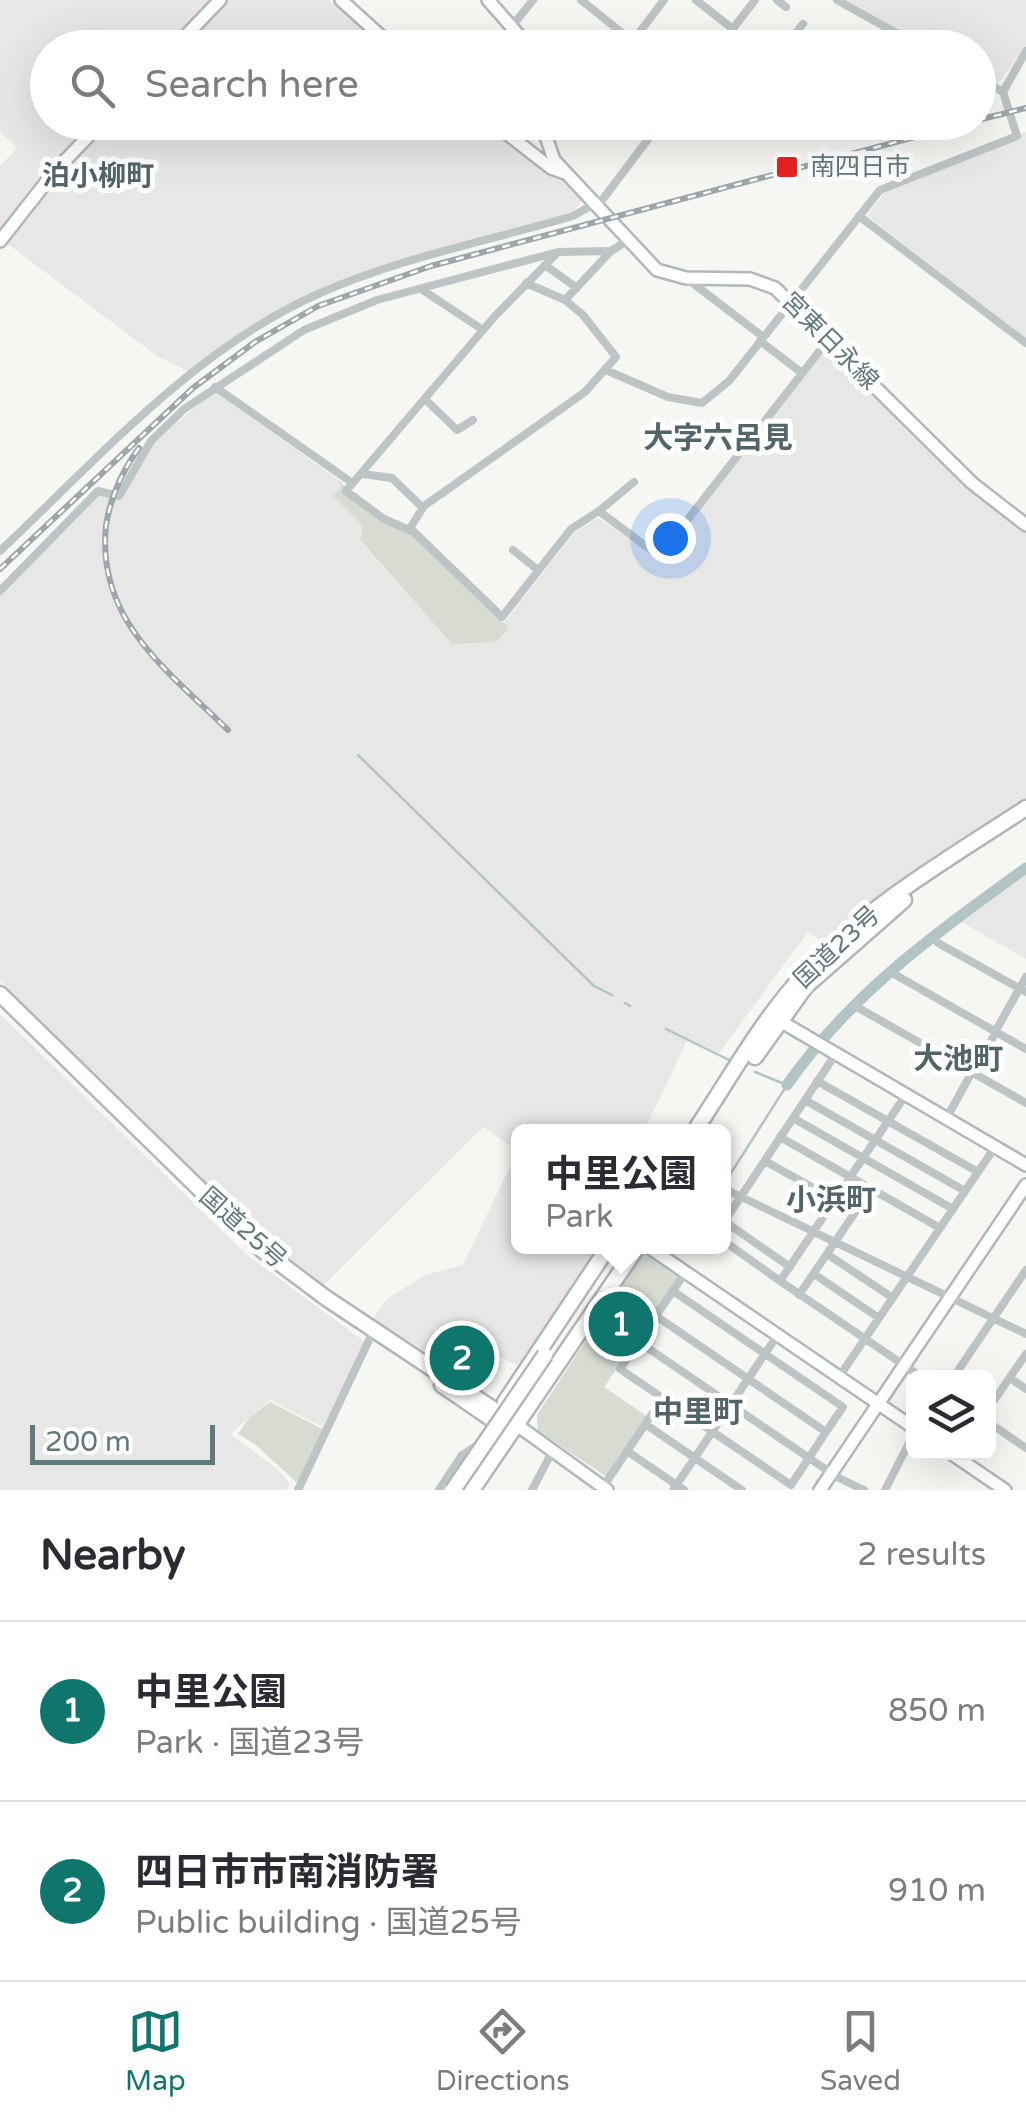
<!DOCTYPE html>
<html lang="en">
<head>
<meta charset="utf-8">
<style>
  :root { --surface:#fff; --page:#f7f7f7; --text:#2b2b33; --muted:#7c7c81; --line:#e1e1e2; --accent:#0f766e }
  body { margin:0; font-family:"Varela Round","Noto Sans JP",sans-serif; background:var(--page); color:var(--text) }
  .controls { position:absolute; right:30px; bottom:30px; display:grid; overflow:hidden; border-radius:15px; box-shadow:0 10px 40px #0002 }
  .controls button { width:90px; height:90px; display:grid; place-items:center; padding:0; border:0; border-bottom:2px solid var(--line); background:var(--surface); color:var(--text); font:50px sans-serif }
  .scale { position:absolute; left:30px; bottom:25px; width:185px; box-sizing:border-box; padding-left:10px; border:5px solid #60797f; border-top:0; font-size:28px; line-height:35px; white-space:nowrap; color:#60797f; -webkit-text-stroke:8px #fff; paint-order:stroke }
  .you { position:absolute; left:670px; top:538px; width:35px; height:35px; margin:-25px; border:8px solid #fff; border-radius:50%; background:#1a73e8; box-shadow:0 0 0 15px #1a73e833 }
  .badge { display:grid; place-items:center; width:65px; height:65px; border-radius:50%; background:var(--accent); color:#fff; font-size:32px; font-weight:700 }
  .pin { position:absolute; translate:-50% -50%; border:5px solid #fff; box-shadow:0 2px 10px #0006 }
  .popup { position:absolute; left:511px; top:1124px; width:220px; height:130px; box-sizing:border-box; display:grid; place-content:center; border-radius:15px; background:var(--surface); filter:drop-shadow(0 2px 8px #0005); font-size:32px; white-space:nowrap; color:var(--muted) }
  .popup b { font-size:38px; color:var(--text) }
  .popup::after { content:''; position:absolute; left:50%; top:100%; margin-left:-20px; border:20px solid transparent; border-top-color:var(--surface) }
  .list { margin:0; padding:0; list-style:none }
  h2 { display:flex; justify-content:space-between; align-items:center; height:130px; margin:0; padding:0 40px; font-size:42px }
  h2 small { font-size:32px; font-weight:400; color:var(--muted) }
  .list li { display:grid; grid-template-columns:65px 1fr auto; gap:30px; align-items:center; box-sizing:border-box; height:180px; padding:0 40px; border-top:2px solid var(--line) }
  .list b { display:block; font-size:38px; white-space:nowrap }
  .list p { margin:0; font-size:32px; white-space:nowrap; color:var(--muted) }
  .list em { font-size:32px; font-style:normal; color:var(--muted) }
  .icon { flex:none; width:55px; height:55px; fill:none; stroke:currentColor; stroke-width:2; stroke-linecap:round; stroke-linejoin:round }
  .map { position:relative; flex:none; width:1026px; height:1490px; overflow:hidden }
  .search { position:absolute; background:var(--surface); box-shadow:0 10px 40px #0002; left:30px; right:30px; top:30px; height:110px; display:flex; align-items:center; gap:25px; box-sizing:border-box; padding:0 35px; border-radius:55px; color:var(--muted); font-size:38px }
  .sheet { height:490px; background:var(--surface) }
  nav { display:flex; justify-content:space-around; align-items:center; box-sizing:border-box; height:140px; border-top:2px solid var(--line); background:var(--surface); font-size:28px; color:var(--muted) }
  nav a { display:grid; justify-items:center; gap:5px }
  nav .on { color:var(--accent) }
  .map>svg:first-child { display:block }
  .built { fill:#e7e7e6 }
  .green { fill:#d7dbd2 }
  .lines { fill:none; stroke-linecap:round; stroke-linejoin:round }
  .stream { stroke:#b2c5c5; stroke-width:2.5 }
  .river { stroke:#b2c5c5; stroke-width:11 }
  .secondary-casing { stroke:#afb8bb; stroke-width:16 }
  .highway-casing { stroke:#b0b7b9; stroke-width:19 }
  .street { stroke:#bdc4c6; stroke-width:8 }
  .secondary { stroke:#fff; stroke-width:11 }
  .highway { stroke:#fff; stroke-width:14 }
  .rail-casing { stroke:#9ca7ab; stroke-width:6 }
  .rail { stroke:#fff; stroke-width:2.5; stroke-dasharray:8; stroke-linecap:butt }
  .highway-bridge-casing { stroke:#b0b7b9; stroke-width:19; stroke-linecap:butt }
  .highway-bridge { stroke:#fff; stroke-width:14 }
  .poi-dot { fill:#e92221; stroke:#fff; stroke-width:4 }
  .labels { text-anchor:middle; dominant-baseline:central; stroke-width:10; stroke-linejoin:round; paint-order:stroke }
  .poi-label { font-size:25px; fill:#60797f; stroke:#fff; text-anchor:start }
  .street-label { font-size:25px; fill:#60797f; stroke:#fff }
  .neighbourhood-label { font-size:28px; font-weight:bold; fill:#52656a; stroke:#fff }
  .quarter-label { font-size:30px; font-weight:bold; fill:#52656a; stroke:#fff }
</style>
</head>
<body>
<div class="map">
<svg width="1026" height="1490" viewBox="0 0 1026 1490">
  <rect width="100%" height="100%" fill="#f6f6f3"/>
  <!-- built -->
  <path class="built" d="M0,0H213L167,47L48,48V122L94,123L30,189L0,230V166L17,148L0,132Z
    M227,0H329L388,47H226L201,28Z
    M841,0H1026V46L996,86L979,76L978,48L927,47Z
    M111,123H485L585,199L568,216L313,294L192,373L157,356L5,242L52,182Z
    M1026,132V338L867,216L884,193Z
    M827,347L965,487L1026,534V799L823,942L808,932L719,1053L688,1039L644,1131L518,1132V1151L483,1127L324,1285L260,1236L0,981V594L98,495L122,499L134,470L155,441L214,391L340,481L363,526L360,541L452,644L503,632L509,627L504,623L574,533L598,518L659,560Z
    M1026,875V959L962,922Z
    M0,1014L246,1254L365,1342L323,1427L270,1400L230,1434L276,1468L290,1484L286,1490H0Z
    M513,1160L518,1163V1246L599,1247L523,1360L516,1365L436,1328L425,1351L373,1319L387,1299L425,1275L463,1265Z"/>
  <!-- green -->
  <path class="green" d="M340,481C365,510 378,515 413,534C446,553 478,603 509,627L496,642L452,644L360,540L363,526L333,496L341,488Z
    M644,1252L679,1277L604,1387L648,1417L607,1477L538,1431L537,1415Z
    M270,1402L324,1430L297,1483L256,1445L238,1434L249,1418Z"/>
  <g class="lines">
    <!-- stream -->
    <path class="stream" d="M358,755L594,986L612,995
      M625,1003L630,1006
      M666,1029L729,1060
      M724,1184L787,1085L755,1072"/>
    <!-- river -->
    <path class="river" d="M787,1085C853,991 934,935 1026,868"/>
    <defs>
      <path id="secondary" d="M341,0L394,48
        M488,0L530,48
        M174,48L220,0
        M492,122L551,168L565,173
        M541,122L554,160L657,270L686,278L750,279L775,288L972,483L1026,525
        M0,241L55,171L102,122
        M775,1018L1026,1165
        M647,1246L914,1428
        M517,1425L607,1490
        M949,1452L1005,1490
        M820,1490L1026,1185"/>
      <path id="highway" d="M0,994L262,1250L326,1298L517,1425
        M755,1057L806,986L904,900
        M694,1132C728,1081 759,1025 799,980C862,908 947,860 1026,808
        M442,1385L499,1424
        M505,1402L609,1246
        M472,1490L638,1246"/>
    </defs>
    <!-- secondary casing -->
    <use href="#secondary" class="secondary-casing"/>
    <!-- highway casing -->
    <use href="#highway" class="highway-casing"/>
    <!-- street -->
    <path class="street" d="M581,0L641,48
      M696,0L733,29
      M777,0L786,7
      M837,0L923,48
      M513,25L533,0
      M732,30L754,48
      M633,41L664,0
      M718,48L755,0
      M784,48L803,24
      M828,48L832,42
      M978,78L1003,92L1026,51
      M745,126L748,122
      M859,216L1026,343
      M558,252L495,316L346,491L384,519L414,532L502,617L571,529L599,511L659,556L829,339
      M545,265L577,288
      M686,278L762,336
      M424,291L483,330
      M565,300L611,251
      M760,341L802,373
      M608,371L668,397L702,403L729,381L880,190L1017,136L1003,92
      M215,387L351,482
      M426,400L457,430L473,420
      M362,474L392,478L422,507
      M599,511L634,482
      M409,530L424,506L585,392L616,357L583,315L565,300L526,283
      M513,550L538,570
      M0,551C98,459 194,349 318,294C399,258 488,241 573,216L603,199L661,122
      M0,591L98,491L119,496L151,441L184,409L304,330L377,300L558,252L611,251L627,241
      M938,943L1026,992
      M894,974L1026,1049
      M855,1006L1026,1103
      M995,1032L1026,977
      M973,1073L996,1032
      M817,1081L978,1172
      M905,1096L780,1281L923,1378
      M805,1100L965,1191
      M793,1118L953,1209
      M946,1119L972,1072
      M780,1137L940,1228
      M765,1161L835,1200
      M729,1191L1026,1334
      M724,1221L790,1267
      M724,1222L835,1055
      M724,1241L780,1281
      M827,1254L893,1298
      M814,1274L879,1318
      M673,1291L843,1407L826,1432
      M799,1295L871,1189
      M656,1316L826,1432L791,1485L620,1369L685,1273
      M639,1342L837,1477L864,1490
      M839,1377L995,1147
      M953,1378L1026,1270
      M1010,1378L1026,1389
      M988,1409L1026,1354
      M988,1422L1026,1448
      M645,1424L742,1490
      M627,1451L684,1490
      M603,1487L663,1398
      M298,1490L371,1336
      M439,1490L462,1455L476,1446
      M532,1490L552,1452
      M673,1490L777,1336
      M885,1490L914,1433"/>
    <!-- secondary -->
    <use href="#secondary" class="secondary"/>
    <!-- highway -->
    <use href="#highway" class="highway"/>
    <defs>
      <path id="rail" d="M978,120L1026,108
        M139,448C122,471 110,499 106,526C96,620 168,671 228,730
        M0,569L193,388L255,342L318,306L431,266L971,122"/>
    </defs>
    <!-- rail casing -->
    <use href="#rail" class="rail-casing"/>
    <!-- rail -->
    <use href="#rail" class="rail"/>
    <defs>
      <path id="highway-bridge" d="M453,1490L545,1355"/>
    </defs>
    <!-- highway-bridge casing -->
    <use href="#highway-bridge" class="highway-bridge-casing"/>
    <!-- highway-bridge -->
    <use href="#highway-bridge" class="highway-bridge"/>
  </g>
  <!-- markers -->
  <rect class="poi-dot" x="775" y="155" width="24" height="24" rx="5"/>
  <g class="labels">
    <!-- poi labels -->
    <g class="poi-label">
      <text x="810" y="167">南四日市</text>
    </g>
    <!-- street labels -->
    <g class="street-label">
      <text transform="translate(830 341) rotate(45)">宮東日永線</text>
      <text transform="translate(837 947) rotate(-43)">国道23号</text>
      <text transform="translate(243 1228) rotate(42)">国道25号</text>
    </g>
    <!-- neighbourhood labels -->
    <g class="neighbourhood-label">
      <text x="98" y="176">泊小柳町</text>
    </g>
    <!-- quarter labels -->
    <g class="quarter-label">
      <text x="718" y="438">大字六呂見</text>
      <text x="958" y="1059">大池町</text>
      <text x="831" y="1200">小浜町</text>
      <text x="698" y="1412">中里町</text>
    </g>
  </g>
</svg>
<div class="controls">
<button><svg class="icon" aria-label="layers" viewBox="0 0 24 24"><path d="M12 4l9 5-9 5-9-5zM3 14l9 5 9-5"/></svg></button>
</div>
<div class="scale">200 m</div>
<div class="you"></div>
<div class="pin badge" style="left:621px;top:1324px">1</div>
<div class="popup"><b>中里公園</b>Park</div>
<div class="pin badge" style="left:462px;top:1358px">2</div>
<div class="search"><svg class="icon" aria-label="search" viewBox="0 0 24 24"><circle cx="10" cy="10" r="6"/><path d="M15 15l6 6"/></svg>Search here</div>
</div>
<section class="sheet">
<h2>Nearby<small>2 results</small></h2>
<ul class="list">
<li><span class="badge">1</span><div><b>中里公園</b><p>Park · 国道23号</p></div><em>850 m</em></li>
<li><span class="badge">2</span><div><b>四日市市南消防署</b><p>Public building · 国道25号</p></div><em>910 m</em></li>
</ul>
</section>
<nav>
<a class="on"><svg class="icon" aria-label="map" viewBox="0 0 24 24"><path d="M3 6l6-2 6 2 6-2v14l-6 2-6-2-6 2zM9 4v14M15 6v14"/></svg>Map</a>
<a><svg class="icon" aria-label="directions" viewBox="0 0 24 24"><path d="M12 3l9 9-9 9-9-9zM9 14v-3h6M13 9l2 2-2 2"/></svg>Directions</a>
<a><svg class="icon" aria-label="saved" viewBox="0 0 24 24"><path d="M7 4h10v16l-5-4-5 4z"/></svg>Saved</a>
</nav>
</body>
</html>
